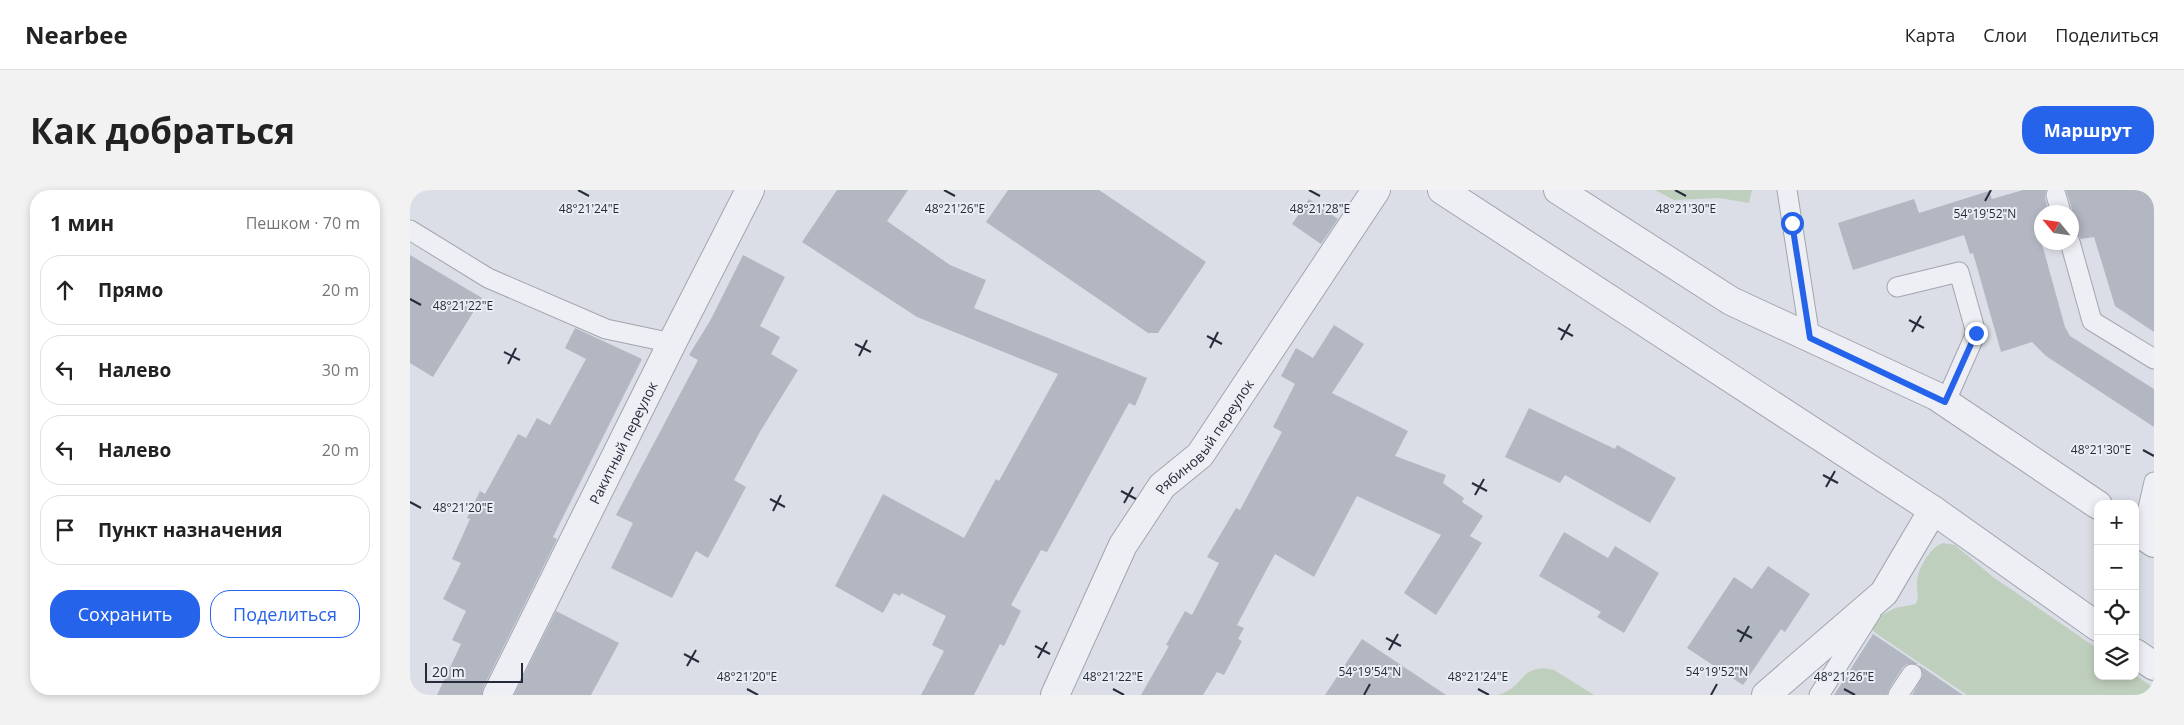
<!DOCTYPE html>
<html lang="ru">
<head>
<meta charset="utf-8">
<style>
  :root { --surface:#fff; --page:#f2f2f2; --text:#222; --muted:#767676; --line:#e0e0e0; --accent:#2563eb }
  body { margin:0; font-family:"Open Sans",sans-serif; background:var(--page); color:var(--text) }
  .controls { position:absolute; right:15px; bottom:15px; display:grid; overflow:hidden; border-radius:10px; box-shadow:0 2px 8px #0003 }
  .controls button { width:45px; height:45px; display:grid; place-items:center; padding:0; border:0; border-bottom:1px solid var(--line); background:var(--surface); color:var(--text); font:25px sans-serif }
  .compass { position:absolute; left:1624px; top:15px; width:45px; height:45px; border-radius:50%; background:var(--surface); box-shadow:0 2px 8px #0003; rotate:299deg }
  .scale { position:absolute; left:15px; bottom:12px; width:98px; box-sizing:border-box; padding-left:5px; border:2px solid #262b3b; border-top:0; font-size:14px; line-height:18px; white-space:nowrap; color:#262b3b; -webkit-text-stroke:4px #eaedf3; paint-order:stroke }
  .stop { position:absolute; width:15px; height:15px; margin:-11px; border:4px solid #2563eb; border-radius:50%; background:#fff }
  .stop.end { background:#2563eb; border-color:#fff; box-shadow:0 1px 5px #0008 }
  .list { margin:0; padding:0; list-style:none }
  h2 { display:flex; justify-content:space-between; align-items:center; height:65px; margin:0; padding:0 20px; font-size:21px }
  h2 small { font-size:16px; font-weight:400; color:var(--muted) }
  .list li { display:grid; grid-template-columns:32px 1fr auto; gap:15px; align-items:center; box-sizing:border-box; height:70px; margin:0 10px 10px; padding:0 10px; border:1px solid var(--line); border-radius:20px }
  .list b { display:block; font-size:19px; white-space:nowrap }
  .list em { font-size:16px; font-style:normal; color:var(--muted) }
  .actions { display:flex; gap:10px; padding:15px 20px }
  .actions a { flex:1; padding:11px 0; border:1px solid var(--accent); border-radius:20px; text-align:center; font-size:18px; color:var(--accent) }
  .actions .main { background:var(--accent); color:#fff }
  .icon { flex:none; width:28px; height:28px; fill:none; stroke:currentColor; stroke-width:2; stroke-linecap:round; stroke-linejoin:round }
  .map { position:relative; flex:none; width:1744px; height:505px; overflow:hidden; border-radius:20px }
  header { display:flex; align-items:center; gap:30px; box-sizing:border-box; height:70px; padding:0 25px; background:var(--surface); border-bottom:1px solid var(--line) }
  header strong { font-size:24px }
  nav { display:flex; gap:28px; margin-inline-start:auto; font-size:18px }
  .intro { display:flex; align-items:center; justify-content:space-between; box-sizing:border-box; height:120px; padding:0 30px }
  h1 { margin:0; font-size:35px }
  .button { padding:12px 22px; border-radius:20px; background:var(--accent); color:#fff; font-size:18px; font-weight:700 }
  main { display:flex; gap:30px; padding:0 30px }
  aside { flex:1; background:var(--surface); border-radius:20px; box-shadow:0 2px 8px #0003 }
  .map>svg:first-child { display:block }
  .green { fill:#bfcfbd }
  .building { fill:#b3b7c2 }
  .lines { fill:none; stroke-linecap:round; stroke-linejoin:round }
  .service-casing { stroke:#a1a5af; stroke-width:21 }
  .minor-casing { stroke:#a1a5af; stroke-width:30 }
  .service { stroke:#eeeff4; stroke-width:19 }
  .minor { stroke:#eeeff4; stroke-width:28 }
  .route { stroke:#2563eb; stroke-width:6 }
  .ticks { fill:none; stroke:#262b3b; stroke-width:2 }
  .labels { text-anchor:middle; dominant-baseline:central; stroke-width:4; stroke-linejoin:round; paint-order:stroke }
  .street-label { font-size:14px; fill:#262b3b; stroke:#eaedf3 }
  .ticks-label { font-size:12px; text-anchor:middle; fill:#262b3b; stroke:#eaedf3; stroke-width:4; stroke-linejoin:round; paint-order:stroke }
</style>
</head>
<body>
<header>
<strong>Nearbee</strong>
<nav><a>Карта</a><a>Слои</a><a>Поделиться</a></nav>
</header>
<div class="intro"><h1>Как добраться</h1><a class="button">Маршрут</a></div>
<main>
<aside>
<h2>1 мин<small>Пешком · 70 m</small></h2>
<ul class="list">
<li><svg class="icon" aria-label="ahead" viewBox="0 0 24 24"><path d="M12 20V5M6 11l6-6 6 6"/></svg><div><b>Прямо</b></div><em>20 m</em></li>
<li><svg class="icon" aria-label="left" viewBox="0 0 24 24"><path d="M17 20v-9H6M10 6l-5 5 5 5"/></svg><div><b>Налево</b></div><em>30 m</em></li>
<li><svg class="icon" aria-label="left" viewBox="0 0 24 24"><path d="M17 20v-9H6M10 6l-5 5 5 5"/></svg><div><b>Налево</b></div><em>20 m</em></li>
<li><svg class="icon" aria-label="arrive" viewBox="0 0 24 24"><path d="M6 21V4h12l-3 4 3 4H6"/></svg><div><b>Пункт назначения</b></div></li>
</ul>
<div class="actions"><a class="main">Сохранить</a><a>Поделиться</a></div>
</aside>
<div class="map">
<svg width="1744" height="505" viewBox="0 0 1744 505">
  <rect width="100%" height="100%" fill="#dbdee6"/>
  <!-- green -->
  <path class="green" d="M1245,0H1342L1339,13L1309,8L1264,10Z
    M1533,353L1545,355L1583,387L1688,459V486L1725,485L1744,498V505H1557L1464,442L1462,438L1466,428L1485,418L1506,414C1509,407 1507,402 1507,395C1506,381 1520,357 1533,353Z
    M1133,478L1144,480L1184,505H1088C1093,503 1099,501 1103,497C1116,487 1112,481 1133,478Z"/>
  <!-- building -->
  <path class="building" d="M427,0H498L477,31L540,75L576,90L564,118L737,188L725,216L719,213L637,362L631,360L601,415L611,421L594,456L590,454L564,505H511L534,461L522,455L536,426L491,403L490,406L484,403L473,423L425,396L473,304L554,348L586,289L589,291L648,184L507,127L392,52Z
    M598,0H689L796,72L748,143H738L576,32Z
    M1613,0H1636L1635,8L1639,22H1632V52H1644L1632,54L1655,137L1660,146L1744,199V237L1636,166L1622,152L1591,162L1563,63L1560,64L1554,45L1443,80L1428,33L1504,9L1509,23L1579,1L1582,9Z
    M1656,0H1744V142L1705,116L1684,47L1671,49L1667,44L1662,41V19Z
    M899,9L928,29L911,54L882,34Z
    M0,65L72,108L23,187L0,173Z
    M333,65L375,87L350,136L370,147L361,164L388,180L351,240L324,290L336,297L298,368L286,361L262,408L201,378L223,333L206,325L288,170L279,165L300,131Z
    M924,135L954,154L922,203L998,241L985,266L1036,285L1033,293L1054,308L1052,312L1073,326L1060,346L1072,353L1026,425L994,403L1031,345L947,306L904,387L865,364L827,435L834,438L828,449L832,451L814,485L807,482L793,505H731L759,456L756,455L775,421L782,425L809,373L797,367L826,318L830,320L872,242L863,237L885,194L871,186L886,158L903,168Z
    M165,138L232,169L143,347L147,349L73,498L72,505H27L51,454L42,450L56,421L33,409L51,373L42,369L60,329L57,328L70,301L75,304L108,244L116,248L127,228L140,235L176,169L155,158Z
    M1119,218L1205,259L1207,255L1266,288L1240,333L1155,285L1150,293L1095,267Z
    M1154,342L1198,368L1205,356L1249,383L1214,443L1187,427L1191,422L1129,386Z
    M1358,376L1400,404L1375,442L1371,439L1333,495L1277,458L1324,387L1342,399Z
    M146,421L209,453L181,505H104Z
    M1463,444L1508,474H1497L1493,477L1479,499L1477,505H1424Z
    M952,449L1036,505H915Z
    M1509,475L1553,505H1502L1513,485Z"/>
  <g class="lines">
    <defs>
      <path id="service" d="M1377,0L1400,148
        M1646,5L1651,22
        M0,40L78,88L196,139L262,153
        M1660,52L1682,131L1744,169
        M1487,97L1549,82L1566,143L1535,213
        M1732,345L1744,292
        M1409,505L1461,423
        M1488,505L1502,484"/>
      <g id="minor">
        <path d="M1032,0L1523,320L1688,437"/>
        <path d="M1148,0L1321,111L1526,206L1688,315"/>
        <path d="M1725,340L1744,353"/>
        <path d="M1725,463L1744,476"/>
        <path id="s1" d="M87,505L262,153L340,0"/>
        <path id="s2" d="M645,505L713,355L752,296L790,265L966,0"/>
        <path d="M1356,505L1474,403L1523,320"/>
      </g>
    </defs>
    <!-- service casing -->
    <use href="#service" class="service-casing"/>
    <!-- minor casing -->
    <use href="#minor" class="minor-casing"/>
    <!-- service -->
    <use href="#service" class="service"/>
    <!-- minor -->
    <use href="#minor" class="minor"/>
  </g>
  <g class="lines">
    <!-- route -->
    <path class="route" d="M1382,33L1400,148L1535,212L1566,143"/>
  </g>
  <!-- ticks -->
  <path class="ticks" d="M168,0L179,6M534,0L545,6M899,0L910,6M1265,0L1276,6M1575,11L1581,0M0,109L11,115M1499,130L1514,138M1148,138L1163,146M1502,142L1511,126M797,146L812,154M1151,150L1160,134M445,154L461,162M800,158L808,142M94,162L110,170M449,166L457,150M98,174L106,158M1733,260L1744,266M1413,285L1428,293M1062,293L1077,301M1416,297L1425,281M711,301L726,309M1065,305L1074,289M360,309L375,317M0,312L11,318M714,313L723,297M363,321L371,305M1327,440L1342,448M976,448L991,456M1330,452L1339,436M625,456L640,464M979,460L988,444M274,464L289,472M628,468L637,452M277,476L286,460M337,499L348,505M703,499L714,505M1068,499L1079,505M1434,499L1445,505M954,505L960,494M1301,505L1307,494"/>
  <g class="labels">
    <!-- street labels -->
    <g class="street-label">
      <text stroke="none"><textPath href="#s2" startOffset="301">Рябиновый переулок</textPath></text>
      <text stroke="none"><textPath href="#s1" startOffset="282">Ракитный переулок</textPath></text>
    </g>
  </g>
  <g class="ticks-label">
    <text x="179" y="23">48°21'24"E</text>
    <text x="545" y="23">48°21'26"E</text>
    <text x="910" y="23">48°21'28"E</text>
    <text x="1276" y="23">48°21'30"E</text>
    <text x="1575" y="28">54°19'52"N</text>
    <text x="53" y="120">48°21'22"E</text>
    <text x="1691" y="264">48°21'30"E</text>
    <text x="53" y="322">48°21'20"E</text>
    <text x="960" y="486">54°19'54"N</text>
    <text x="1307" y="486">54°19'52"N</text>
    <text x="337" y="491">48°21'20"E</text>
    <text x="703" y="491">48°21'22"E</text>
    <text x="1068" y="491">48°21'24"E</text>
    <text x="1434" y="491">48°21'26"E</text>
  </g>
</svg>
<div class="controls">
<button>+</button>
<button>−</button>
<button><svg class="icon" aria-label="locate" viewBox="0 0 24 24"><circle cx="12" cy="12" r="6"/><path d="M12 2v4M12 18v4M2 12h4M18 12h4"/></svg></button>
<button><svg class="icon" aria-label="layers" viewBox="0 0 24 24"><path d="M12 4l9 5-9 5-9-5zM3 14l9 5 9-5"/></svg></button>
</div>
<svg class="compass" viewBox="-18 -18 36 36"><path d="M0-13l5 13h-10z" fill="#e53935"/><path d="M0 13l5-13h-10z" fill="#767676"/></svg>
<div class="scale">20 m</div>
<div class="stop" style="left:1382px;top:33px"></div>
<div class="stop end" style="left:1566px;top:143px"></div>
</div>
</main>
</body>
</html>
